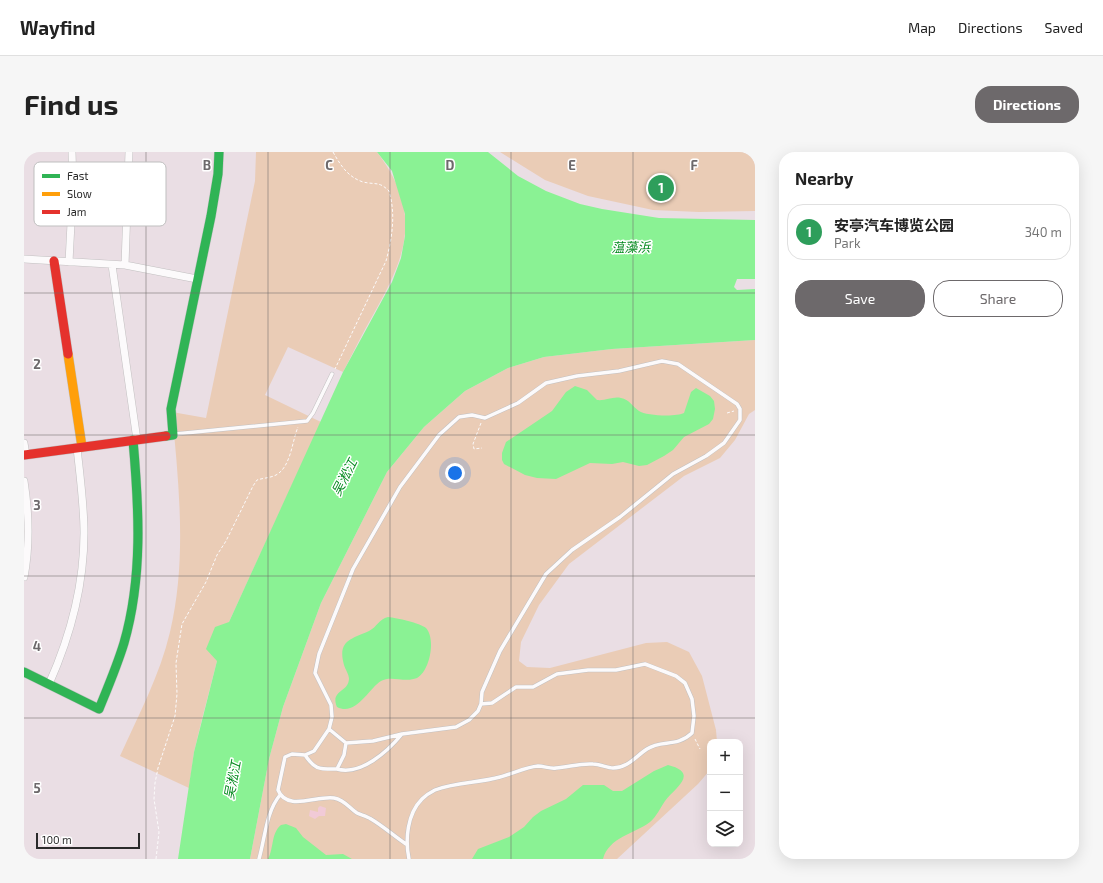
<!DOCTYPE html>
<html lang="en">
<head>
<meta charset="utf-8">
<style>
  :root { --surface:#fff; --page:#f6f6f6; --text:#222; --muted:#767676; --line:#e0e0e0; --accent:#6d696b }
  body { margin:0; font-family:"Exo 2","Noto Sans SC",sans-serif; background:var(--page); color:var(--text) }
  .controls { position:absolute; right:12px; bottom:12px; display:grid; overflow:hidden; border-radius:8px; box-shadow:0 4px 16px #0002 }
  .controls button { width:36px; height:36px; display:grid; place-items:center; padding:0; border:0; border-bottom:1px solid var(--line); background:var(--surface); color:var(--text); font:20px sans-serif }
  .scale { position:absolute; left:12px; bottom:10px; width:104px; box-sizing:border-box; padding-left:4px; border:2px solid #2a2a2a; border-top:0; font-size:11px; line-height:14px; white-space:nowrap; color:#2a2a2a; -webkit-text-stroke:3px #fff; paint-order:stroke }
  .you { position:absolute; left:431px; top:321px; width:14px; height:14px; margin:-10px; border:3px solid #fff; border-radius:50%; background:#1a73e8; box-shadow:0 0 0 6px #1a73e833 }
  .badge { display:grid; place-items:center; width:26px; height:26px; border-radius:50%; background:var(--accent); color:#fff; font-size:13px; font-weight:700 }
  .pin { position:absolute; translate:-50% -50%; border:2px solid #fff; box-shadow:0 1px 4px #0006 }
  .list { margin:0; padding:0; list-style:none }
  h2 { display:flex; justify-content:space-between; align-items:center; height:52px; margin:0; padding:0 16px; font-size:17px }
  h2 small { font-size:13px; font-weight:400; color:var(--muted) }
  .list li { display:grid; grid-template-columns:26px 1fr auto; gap:12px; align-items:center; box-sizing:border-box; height:56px; margin:0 8px 8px; padding:0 8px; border:1px solid var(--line); border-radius:16px }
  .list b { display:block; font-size:15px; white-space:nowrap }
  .list p { margin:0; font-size:13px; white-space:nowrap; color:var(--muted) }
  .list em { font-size:13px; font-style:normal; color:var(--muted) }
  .actions { display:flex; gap:8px; padding:12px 16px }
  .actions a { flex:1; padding:9px 0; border:1px solid var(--accent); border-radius:16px; text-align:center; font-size:14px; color:var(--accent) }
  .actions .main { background:var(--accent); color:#fff }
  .icon { flex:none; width:22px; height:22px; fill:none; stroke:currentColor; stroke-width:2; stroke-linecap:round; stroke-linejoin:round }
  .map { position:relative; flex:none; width:731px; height:707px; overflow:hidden; border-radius:16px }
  header { display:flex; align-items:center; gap:24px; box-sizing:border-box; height:56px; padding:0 20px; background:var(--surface); border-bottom:1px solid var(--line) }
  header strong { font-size:19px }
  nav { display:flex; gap:22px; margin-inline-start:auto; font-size:14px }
  .intro { display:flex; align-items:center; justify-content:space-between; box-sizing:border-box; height:96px; padding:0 24px }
  h1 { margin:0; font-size:28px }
  .button { padding:10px 18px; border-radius:16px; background:var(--accent); color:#fff; font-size:14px; font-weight:700 }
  main { display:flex; gap:24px; padding:0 24px }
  aside { flex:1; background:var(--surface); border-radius:16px; box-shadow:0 4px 16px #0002 }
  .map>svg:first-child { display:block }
  .green { fill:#eaccb6 }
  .sand { fill:#f1cad7 }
  .water { fill:#8af294 }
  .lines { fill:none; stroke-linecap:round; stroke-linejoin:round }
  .lane-casing { stroke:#c2c0c1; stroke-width:4.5 }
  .street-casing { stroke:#c2c0c1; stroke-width:8 }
  .fast-casing { stroke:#c2c0c1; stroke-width:10 }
  .slow-casing { stroke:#c2c0c1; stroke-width:10 }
  .jam-casing { stroke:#c2c0c1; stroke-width:10 }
  .path { stroke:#fcfafb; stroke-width:1; stroke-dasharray:3 2; stroke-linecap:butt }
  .lane { stroke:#fcfafb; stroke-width:3.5 }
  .street { stroke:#fcfafb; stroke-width:7 }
  .fast { stroke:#30b455; stroke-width:9 }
  .slow { stroke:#ff9f0a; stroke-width:9 }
  .jam { stroke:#e5322d; stroke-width:9 }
  .grid { fill:none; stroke:#6d696b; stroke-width:1; stroke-opacity:0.55 }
  .labels { text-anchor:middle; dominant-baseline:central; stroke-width:3; stroke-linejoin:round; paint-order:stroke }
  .water-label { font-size:13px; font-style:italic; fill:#03891d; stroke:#fff }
  .key { fill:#fff; stroke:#bfbfbf; stroke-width:1 }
  .key-label { font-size:11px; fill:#2a2a2a }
  .grid-label { font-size:13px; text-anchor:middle; font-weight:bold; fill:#6d696b; stroke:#fff; stroke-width:3; stroke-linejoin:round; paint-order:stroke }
</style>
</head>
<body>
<header>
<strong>Wayfind</strong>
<nav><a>Map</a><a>Directions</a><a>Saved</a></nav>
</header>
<div class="intro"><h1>Find us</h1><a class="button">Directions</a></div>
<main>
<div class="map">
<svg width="731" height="707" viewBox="0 0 731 707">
  <rect width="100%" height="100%" fill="#eadee4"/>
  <!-- green -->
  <path class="green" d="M232,0H353C399,61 383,103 349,163C338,182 329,201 319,220L264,195L241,243L297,270L205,470L193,509L178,567L170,600L165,636L96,604C114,564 136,523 146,480C163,409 155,333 148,260L182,266L231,29Z
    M476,0H731V59L675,60L629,58L564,44L521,28Z
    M731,188V258L725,262L711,288L696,306L660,324L545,412L515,453L497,490L495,509L503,515L526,516L622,491L643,490L665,500L678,524L692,578L693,590H686V618L674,632L593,707H226L245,607L259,555L297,451L363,320L400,275L441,239L484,216L520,205L588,197Z"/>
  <!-- sand -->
  <path class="sand" d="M296,654L302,656L301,664H295L291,667L285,664L286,658L294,660V656Z"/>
  <!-- water -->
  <path class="water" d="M353,0H464L494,24L522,39L556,52L578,57L635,66L731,68V127H713L710,135L713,138L731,137V188L588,197L520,205L484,216L441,239L400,275L363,320L297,451L259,555L245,607L226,707H154L170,600L193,509L182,497L191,475L205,470L319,220L368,130L377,106L381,84V62L368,19Z
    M551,234L563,238L573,248C582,249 589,244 597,246C605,247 609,255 615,259C622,264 653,265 660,261L667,240L672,236L686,244L690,249L691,257L689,267L685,272L660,285L649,298L640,304L623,313L615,314L599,310L588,312L566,311L532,327L513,326L501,323L480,312L478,308V301L482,290L528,259L542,240Z
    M364,465C373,466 396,471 402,476C412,487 406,519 393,526C381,531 367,523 357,529C345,536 332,565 313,555C306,538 324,541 325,527C325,522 321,517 320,513C313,488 328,487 345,479C353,475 355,467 364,465Z
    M644,613C676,621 651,636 641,649C636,656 633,664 626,670C610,682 585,685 579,707H448L454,697L485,685L500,675L509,665L517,659L542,647L559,633H580L589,639H598L630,619Z
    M262,672L272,676L279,685L302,703L319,702L328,707H244C250,696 247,681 257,673Z"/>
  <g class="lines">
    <defs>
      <path id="lane" d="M151,282L283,269L289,261L308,222
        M322,591L349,589L378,582L432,575L445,568L454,559L457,552L458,540L476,499L522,422L548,398L596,365L649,322L682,304L700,291L716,268V257L713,252L654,212L638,209L595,219L553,224L522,231L494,251L461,266L448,263L435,265L415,283L376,335L329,417L295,502L291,521L307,553L308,565L305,577L290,599L281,603L268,602L261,605L254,638C263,660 293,643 310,646C321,648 325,656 333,661C337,663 343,664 347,667C359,674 370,684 382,692
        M281,603C291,618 295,617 313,617L320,603L322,591L305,577
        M313,617C337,624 364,599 378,582
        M235,707C241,686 242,660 256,643
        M385,707C381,688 383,662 398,647C401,644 407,640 411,638C431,630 455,631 476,625C488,622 502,615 514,614C520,614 526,617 532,616C545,615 556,611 569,612C576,612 583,616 589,616C604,616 612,604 623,597C638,587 652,596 668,581L670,564L668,547L661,531L652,524L621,512L592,518H564L533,522L509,535H492L468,551L457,552"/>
      <path id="street" d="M0,107L101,113L173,127
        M45,110L49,33L48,0
        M88,113L113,288
        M101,113L105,0
        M0,291L2,303
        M0,329C5,361 6,393 0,425
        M25,532C46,485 60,434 60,381C60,353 56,324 53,296"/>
      <path id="fast" d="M142,284L149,283L147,257L187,64L194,22L195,0
        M0,520L75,557C84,535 93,514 100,491C119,425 115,356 109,288"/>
      <path id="slow" d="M44,202L58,295"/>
      <path id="jam" d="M30,109L44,202
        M0,303L142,284"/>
    </defs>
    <!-- lane casing -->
    <use href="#lane" class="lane-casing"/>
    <!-- street casing -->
    <use href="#street" class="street-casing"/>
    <!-- fast casing -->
    <use href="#fast" class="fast-casing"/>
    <!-- slow casing -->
    <use href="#slow" class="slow-casing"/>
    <!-- jam casing -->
    <use href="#jam" class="jam-casing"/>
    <!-- path -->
    <path class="path" d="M309,0C317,14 324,25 339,30C352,33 355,29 365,39C372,62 368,87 362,109L311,217
      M703,261L710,259
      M457,271L449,292L450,297L458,296
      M671,587L676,597
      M132,707L135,680L130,647L131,631L134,616L151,564L153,542L152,511L158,472L182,430L193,403L202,389L229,334L233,328C239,326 246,326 252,323C267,315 268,289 274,275"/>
    <!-- lane -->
    <use href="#lane" class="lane"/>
    <!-- street -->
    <use href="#street" class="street"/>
    <!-- fast -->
    <use href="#fast" class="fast"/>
    <!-- slow -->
    <use href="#slow" class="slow"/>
    <!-- jam -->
    <use href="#jam" class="jam"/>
  </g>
  <!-- grid -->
  <path class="grid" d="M122,0V707M244,0V707M366,0V707M487,0V707M609,0V707M0,141H731M0,283H731M0,424H731M0,566H731"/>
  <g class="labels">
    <!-- water labels -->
    <g class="water-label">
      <text transform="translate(607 95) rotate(-1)">蕰藻浜</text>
      <text transform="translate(320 325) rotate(-63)">吴淞江</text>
      <text transform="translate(208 628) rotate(-79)">吴淞江</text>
    </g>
  </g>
  <!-- legend -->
  <rect x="10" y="10" width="132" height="64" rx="6" class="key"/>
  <rect x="18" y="22" width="18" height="4" fill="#30b455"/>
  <rect x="18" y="40" width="18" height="4" fill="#ff9f0a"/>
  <rect x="18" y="58" width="18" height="4" fill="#e5322d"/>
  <g class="key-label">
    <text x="43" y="28">Fast</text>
    <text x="43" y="46">Slow</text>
    <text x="43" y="64">Jam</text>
  </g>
  <g class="grid-label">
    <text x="183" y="18">B</text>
    <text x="305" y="18">C</text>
    <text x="426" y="18">D</text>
    <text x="548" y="18">E</text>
    <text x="670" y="18">F</text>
    <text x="13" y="217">2</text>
    <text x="13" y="358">3</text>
    <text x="13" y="499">4</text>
    <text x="13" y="641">5</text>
  </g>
</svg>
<div class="controls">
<button>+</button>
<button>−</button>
<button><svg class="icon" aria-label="layers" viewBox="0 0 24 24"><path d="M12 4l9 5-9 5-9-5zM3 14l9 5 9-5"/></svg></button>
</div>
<div class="scale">100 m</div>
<div class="you"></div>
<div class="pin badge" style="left:637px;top:36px;background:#2e9e5b">1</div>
</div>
<aside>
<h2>Nearby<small></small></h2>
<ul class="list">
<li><span class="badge" style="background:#2e9e5b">1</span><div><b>安亭汽车博览公园</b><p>Park</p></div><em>340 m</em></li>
</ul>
<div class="actions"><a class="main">Save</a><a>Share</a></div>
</aside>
</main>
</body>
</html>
